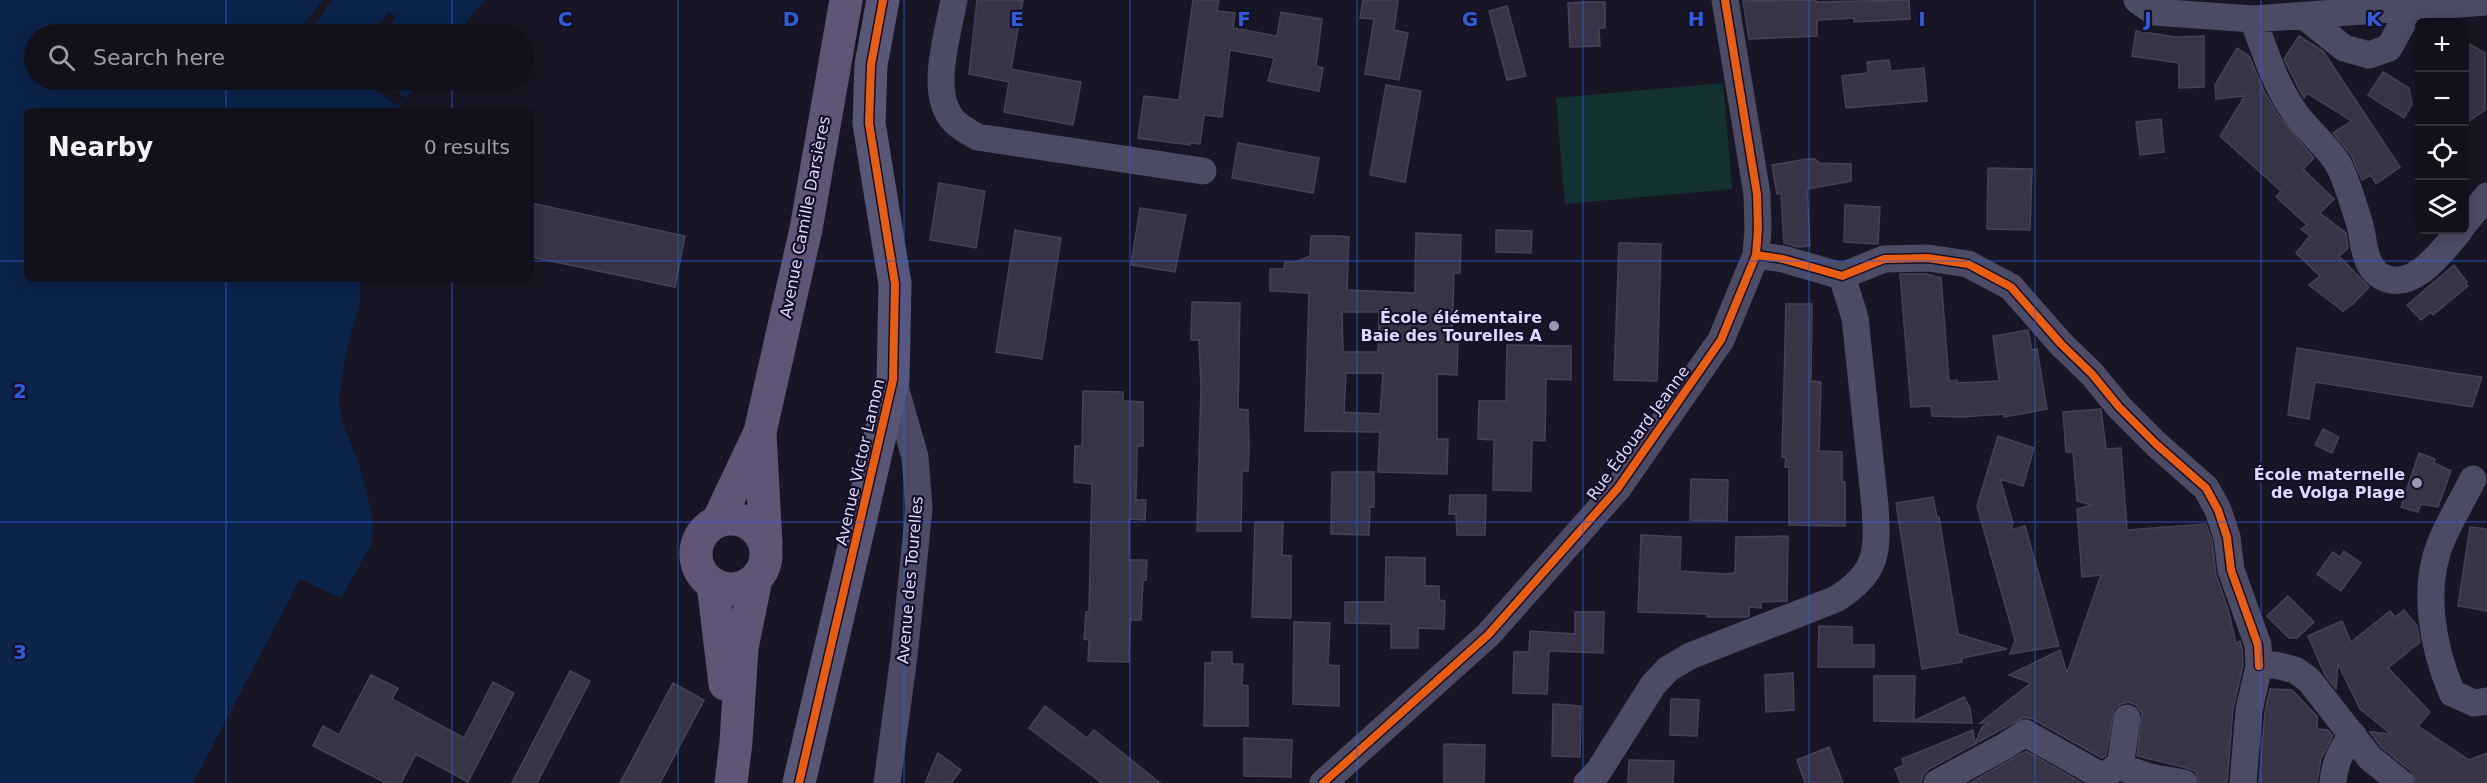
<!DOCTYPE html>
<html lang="en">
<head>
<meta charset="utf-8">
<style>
  :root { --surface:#12101b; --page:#1b1924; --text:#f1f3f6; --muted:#9c9da3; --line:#31303a }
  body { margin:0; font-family:"DejaVu Sans",sans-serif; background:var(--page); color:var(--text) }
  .controls { position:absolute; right:18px; top:18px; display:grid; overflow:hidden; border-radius:9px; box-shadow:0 3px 15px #0003 }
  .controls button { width:54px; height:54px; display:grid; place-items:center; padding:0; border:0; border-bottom:2px solid var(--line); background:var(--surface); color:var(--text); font:30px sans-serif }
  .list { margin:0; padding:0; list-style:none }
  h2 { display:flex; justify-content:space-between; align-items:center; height:78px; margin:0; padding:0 24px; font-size:26px }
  h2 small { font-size:20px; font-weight:400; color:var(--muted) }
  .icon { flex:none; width:33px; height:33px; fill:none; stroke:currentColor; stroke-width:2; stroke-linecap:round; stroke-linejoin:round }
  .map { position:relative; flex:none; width:2487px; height:783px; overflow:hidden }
  .search { position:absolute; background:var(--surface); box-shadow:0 3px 15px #0003; left:24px; top:24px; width:510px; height:66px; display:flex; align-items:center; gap:15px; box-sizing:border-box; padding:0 21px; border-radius:33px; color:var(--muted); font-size:22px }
  .panel { position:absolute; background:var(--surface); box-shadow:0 3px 15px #0003; left:24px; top:108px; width:510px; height:174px; border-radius:9px }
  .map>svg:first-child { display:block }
  .green { fill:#143132 }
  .water { fill:#0c234a }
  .pier { fill:#181624 }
  .building { fill:#373446; stroke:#454158; stroke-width:1.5; fill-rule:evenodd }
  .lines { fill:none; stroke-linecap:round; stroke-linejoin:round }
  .street { stroke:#4c4b65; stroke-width:27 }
  .secondary { stroke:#595777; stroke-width:33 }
  .primary { stroke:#605576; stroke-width:33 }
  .cycleway-casing { stroke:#14102a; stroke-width:11 }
  .cycleway { stroke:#e95d12; stroke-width:8 }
  .grid { fill:none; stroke:#305cdc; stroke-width:1.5; stroke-opacity:0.55 }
  .poi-dot { fill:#9995b2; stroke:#14102a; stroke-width:2 }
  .labels { text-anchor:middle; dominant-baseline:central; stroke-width:4.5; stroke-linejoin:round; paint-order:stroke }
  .street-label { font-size:16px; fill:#ded9ff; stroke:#14102a }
  .poi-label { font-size:16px; font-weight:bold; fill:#ded9ff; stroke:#14102a; text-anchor:end }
  .grid-label { font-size:20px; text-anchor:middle; font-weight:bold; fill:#305cdc; stroke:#14102a; stroke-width:4.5; stroke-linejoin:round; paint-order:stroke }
</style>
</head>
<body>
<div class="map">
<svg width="2487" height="783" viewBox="0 0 2487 783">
  <rect width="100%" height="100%" fill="#181624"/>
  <!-- green -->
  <path class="green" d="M1723,83L1732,189L1565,204L1556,98Z"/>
  <!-- water -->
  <path class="water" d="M0,0H485L456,34H34V80H419L396,111H27V279H361L360,302L346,351L339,400L342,422L358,461L371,510L373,529L371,545L341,598L300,579L193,783H0Z"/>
  <!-- pier -->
  <path class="pier" d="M323,0H333L313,26L324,34H305L299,30Z
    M389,12L396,17L383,34H371Z
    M363,80H382L405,97L397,106Z"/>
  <!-- building -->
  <path class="building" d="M977,0H1023L1011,69L1081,82L1073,125L1004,112L1009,82L969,74Z
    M1193,0H1219L1217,11L1235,13L1233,28L1277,36L1281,12L1322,19L1316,66L1323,68L1319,91L1268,81L1274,58L1230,50L1222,117L1204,115L1200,144L1190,143V145L1138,138L1144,96L1179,100Z
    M1363,0H1398L1394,30L1408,33L1399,80L1365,74L1374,19L1360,18Z
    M1816,0V2L1909,0L1910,19L1854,22V18L1817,20V36L1749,39L1743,1Z
    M1583,2H1605V28H1599L1600,46L1570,47L1568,3Z
    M1507,6L1526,76L1507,80L1489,11Z
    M2136,31L2176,37L2204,36V87L2179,88V63L2132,56Z
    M2299,36L2323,51L2400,167L2376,184L2371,175L2362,180L2351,155L2333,133L2352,121L2307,93L2304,98L2299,89L2284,59Z
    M2464,41L2485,53V110L2464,124Z
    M2237,48L2249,56L2265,93L2278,115L2314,158L2303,169L2334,199L2320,213L2346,233L2348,248L2339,256L2369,287L2353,304L2343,311L2309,285L2320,276L2296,253L2310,236L2301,229L2307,225L2276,197L2281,191L2220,136L2245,96L2216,99L2215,85Z
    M1889,60L1891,71L1924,68L1927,101L1846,108L1842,76L1868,73L1867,62Z
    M2383,72L2409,88L2412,104L2404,118L2368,95Z
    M1386,85L1421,91L1405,182L1370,175Z
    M2161,119L2164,152L2140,155L2136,122Z
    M1238,143L1319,158L1313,193L1232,178Z
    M1807,159H1815L1819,163L1851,164V181L1807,189L1810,246L1798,247L1784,243L1781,193L1777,194L1772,165Z
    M1988,168L2032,169L2030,230L1987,229Z
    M939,183L985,191L976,248L930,240Z
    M531,203L685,236L675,287L531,257Z
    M1845,205L1880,207L1878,244L1844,242Z
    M1140,208L1186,215L1175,272L1131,265Z
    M1015,230L1061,238L1042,359L996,352Z
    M1496,230L1532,231L1531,253L1496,252Z
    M1416,233L1461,235L1460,273H1454L1452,336H1458L1457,375L1437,374V439H1448L1447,474L1378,472L1380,432L1305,431L1309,293L1270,291V269H1284L1285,262H1296L1310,256L1311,236H1338L1349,237L1347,290L1415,293ZM1342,312H1379L1378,352H1343ZM1346,373H1383L1380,414L1344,412Z
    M1619,243L1661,244L1657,381L1614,380Z
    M2454,265L2467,282L2465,283L2468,286L2433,315L2431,312L2421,320L2407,305Z
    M1900,274H1927L1941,278L1949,381L1957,380V383L1999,381L1993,336L2028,330L2032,350L2037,349L2047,409L2004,417L2005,414L1961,417L1932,416L1931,406L1911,407Z
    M1192,302L1240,303L1238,409L1248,410L1249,450L1248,471H1242L1241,531H1197L1201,388L1199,340H1191Z
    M1786,304H1812L1811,381L1821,382L1819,451L1842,452V482H1845V526L1789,525V467H1785L1786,458L1782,457Z
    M1507,345L1571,346V380L1546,379L1545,441L1532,440L1531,491L1493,490L1494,440L1478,439L1479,401H1506Z
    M2297,348L2447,372L2482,377L2472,407L2315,382L2309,419L2288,415Z
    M1083,391L1123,392V401L1143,402V446H1137L1136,500H1146L1145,520L1129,519V560H1147L1146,580H1143L1141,620H1130L1129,662L1088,661L1089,640L1084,639L1086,612H1089L1092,484L1074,482L1075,446H1082Z
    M2101,409L2106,449L2121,448L2127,530L2206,524L2212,540L2216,575L2228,609L2236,644L2240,641L2242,648L2243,665L2233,709L2227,783H2199L2195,771L2187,768L2137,756L2142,713L2136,705L2129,702L2121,704L2114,709L2106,755L2102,758L2033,719L2024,717L1929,769L1923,775L1921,783H1901L1895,769L1904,765L1902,759L1973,730L1975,744L1982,727L1990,723H1980L2031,683L2009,675L2060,650L2067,673L2101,575L2082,577L2077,509L2092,505L2077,501L2073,452H2066L2063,412Z
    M2323,429L2339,437L2332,453L2315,445Z
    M1998,436L2034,448L2023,486L2000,479L2013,523L2011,530L2025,526L2059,646L2010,654L2015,640L1977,506Z
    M2419,453L2435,459L2434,463L2451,471L2438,507L2421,504L2418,512L2401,507Z
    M1332,472H1374V507H1370L1369,535L1331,534Z
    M1691,479L1728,480L1727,521L1690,520Z
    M1450,495H1486L1485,535H1457L1456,514H1449Z
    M1933,497L1937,517H1939L1958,634L2007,649L1962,658V662L1922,669L1896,503Z
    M1255,522H1283L1282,555L1291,556V618L1252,617Z
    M2470,527L2487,529V611L2458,606Z
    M1641,535L1681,537L1680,571L1724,574L1735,573L1736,537L1788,536L1787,601L1761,602V608L1749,607V616L1746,617H1707V614L1638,612Z
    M2344,551L2361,563L2341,591L2317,574L2333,552L2340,557Z
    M1386,557L1425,558V586H1439V600L1445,601L1444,629L1418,628V648H1391V624L1345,623V602H1385Z
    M2288,596L2314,622L2297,638H2289L2267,616Z
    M2404,610L2417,626L2420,642L2388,668L2430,712L2418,726L2469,760L2487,753V783H2416L2411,771L2381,747L2370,732L2391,734L2360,709L2338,664L2336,689L2325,675L2308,636L2342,621L2351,642L2390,611L2395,617Z
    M1575,612H1604L1603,653L1549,651L1547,694L1513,693L1514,652H1529L1530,631L1575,634Z
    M1294,622L1330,623L1328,665L1339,666V706L1293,704Z
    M1819,626L1852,627V645H1874V667H1818Z
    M1212,652H1232V664H1243L1242,685L1248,686V726H1204L1205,663H1212Z
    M570,671L590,681L552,754L537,783H512Z
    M1793,673L1794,710L1766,712L1765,675Z
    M371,675L398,688L392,699L464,738L493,682L514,693L468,782L416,754L401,783H386L313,746L323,726L339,735Z
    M1874,676H1915L1914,721L1964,697L1970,708L1972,723L1874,721Z
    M673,683L704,700L660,783H620Z
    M2270,689L2292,690L2317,716V729L2328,730L2333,736L2321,759L2317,783H2259L2265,712Z
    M1671,699L1699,700L1697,736L1670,735Z
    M1553,704L1581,706L1580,757L1552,756Z
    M1045,706L1087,738L1094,730L1160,783H1102L1029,728Z
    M1244,738L1292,740L1291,777L1244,776Z
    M1444,744L1485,745L1484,783H1444Z
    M1829,747L1843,783H1805L1797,760Z
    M2026,751L2082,783H1970Z
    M938,753L961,770L951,783H925Z
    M1629,760L1674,761L1673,783H1628Z"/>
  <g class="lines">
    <!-- street -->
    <path class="street" d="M954,0C948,34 928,94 954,121C960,128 970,132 977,137L1203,171
      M2137,0L2154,12L2253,19L2487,2
      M2304,16L2344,48L2369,55L2389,48L2411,8
      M2253,19C2264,49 2274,81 2291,107C2304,128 2326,144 2338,164C2346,177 2355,210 2360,225C2364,241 2364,265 2379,275C2411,296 2443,250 2460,230
      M2464,224L2487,196
      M1756,255L1783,259L1842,276L1884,259L1928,258L1968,264L2011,287L2061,344L2092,374L2119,407L2156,444L2206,488L2218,510L2227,537L2231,570L2258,645L2259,666
      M2473,479C2463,499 2452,517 2443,537C2421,585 2432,646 2452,693L2474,703L2487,701
      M2120,767L2127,718
      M887,783L904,656L919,509L915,457L893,380
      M1323,783L1488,635L1618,488L1721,340L1756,255L1758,229L1757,194L1725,0
      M1587,783L1598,772L1653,685L1668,669L1690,656L1836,599C1878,573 1878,552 1875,506L1855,318L1842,276
      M1937,783L2005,746L2025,733L2103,777L2115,768L2120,767L2150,777L2184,783
      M2243,783L2249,710L2259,666L2275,665L2295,670L2309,680L2370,758L2401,783
      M2333,783C2334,764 2341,749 2353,735"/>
    <!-- secondary -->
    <path class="secondary" d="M799,783L893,380L895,284L869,123L871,65L883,0"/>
    <!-- primary -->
    <path class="primary" d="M760,434L766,544
      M696 554a35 35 0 1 1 70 0a35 35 0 1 1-70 0Z
      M718,521L760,432L806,229L846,0
      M713,584L725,684
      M731,783L736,742L742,648L756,579"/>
    <defs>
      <path id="cycleway" d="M1756,255L1783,259L1842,276L1884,259L1928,258L1968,264L2011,287L2061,344L2092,374L2119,407L2156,444L2206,488L2218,510L2227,537L2231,570L2258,645L2259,666
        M799,783L893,380L895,284L869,123L871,65L883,0
        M1323,783L1488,635L1618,488L1721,340L1756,255L1758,229L1757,194L1725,0"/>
    </defs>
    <!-- cycleway casing -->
    <use href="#cycleway" class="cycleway-casing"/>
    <!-- cycleway -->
    <use href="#cycleway" class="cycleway"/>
  </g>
  <!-- grid -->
  <path class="grid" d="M226,0V34M452,0V34M678,0V783M904,0V783M1130,0V783M1357,0V783M1583,0V783M1809,0V783M2035,0V783M2261,0V783M226,80V111M452,80V111M0,261H27M531,261H2487M226,279V783M452,279V783M0,522H2487"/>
  <!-- markers -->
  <g class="poi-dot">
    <circle cx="1554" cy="326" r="6"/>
    <circle cx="2417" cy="483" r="6"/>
  </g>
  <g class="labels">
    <!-- street labels -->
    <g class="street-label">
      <text transform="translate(805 217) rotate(-79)">Avenue Camille Darsières</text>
      <text transform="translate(1638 433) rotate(-54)">Rue Édouard Jeanne</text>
      <text transform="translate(860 462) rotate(-77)">Avenue Victor Lamon</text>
      <text transform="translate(910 580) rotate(-85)">Avenue des Tourelles</text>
    </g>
    <!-- poi labels -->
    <g class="poi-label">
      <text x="1542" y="317">École élémentaire<tspan x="1542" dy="18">Baie des Tourelles A</tspan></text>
      <text x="2405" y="474">École maternelle<tspan x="2405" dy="18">de Volga Plage</tspan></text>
    </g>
  </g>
  <g class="grid-label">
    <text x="565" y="26">C</text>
    <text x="791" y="26">D</text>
    <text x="1017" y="26">E</text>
    <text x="1244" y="26">F</text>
    <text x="1470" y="26">G</text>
    <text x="1696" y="26">H</text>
    <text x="1922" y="26">I</text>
    <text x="2148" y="26">J</text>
    <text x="2374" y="26">K</text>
    <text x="20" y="398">2</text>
    <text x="20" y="659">3</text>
  </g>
</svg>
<div class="controls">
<button>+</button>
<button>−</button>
<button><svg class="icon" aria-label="locate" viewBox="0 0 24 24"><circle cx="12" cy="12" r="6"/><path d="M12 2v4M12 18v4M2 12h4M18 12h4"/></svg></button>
<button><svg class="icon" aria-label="layers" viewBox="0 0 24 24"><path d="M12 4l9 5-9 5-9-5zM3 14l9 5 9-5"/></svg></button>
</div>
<div class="search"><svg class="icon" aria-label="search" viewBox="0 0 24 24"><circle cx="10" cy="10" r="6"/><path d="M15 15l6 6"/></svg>Search here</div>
<section class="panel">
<h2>Nearby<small>0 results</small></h2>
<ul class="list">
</ul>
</section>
</div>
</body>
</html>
